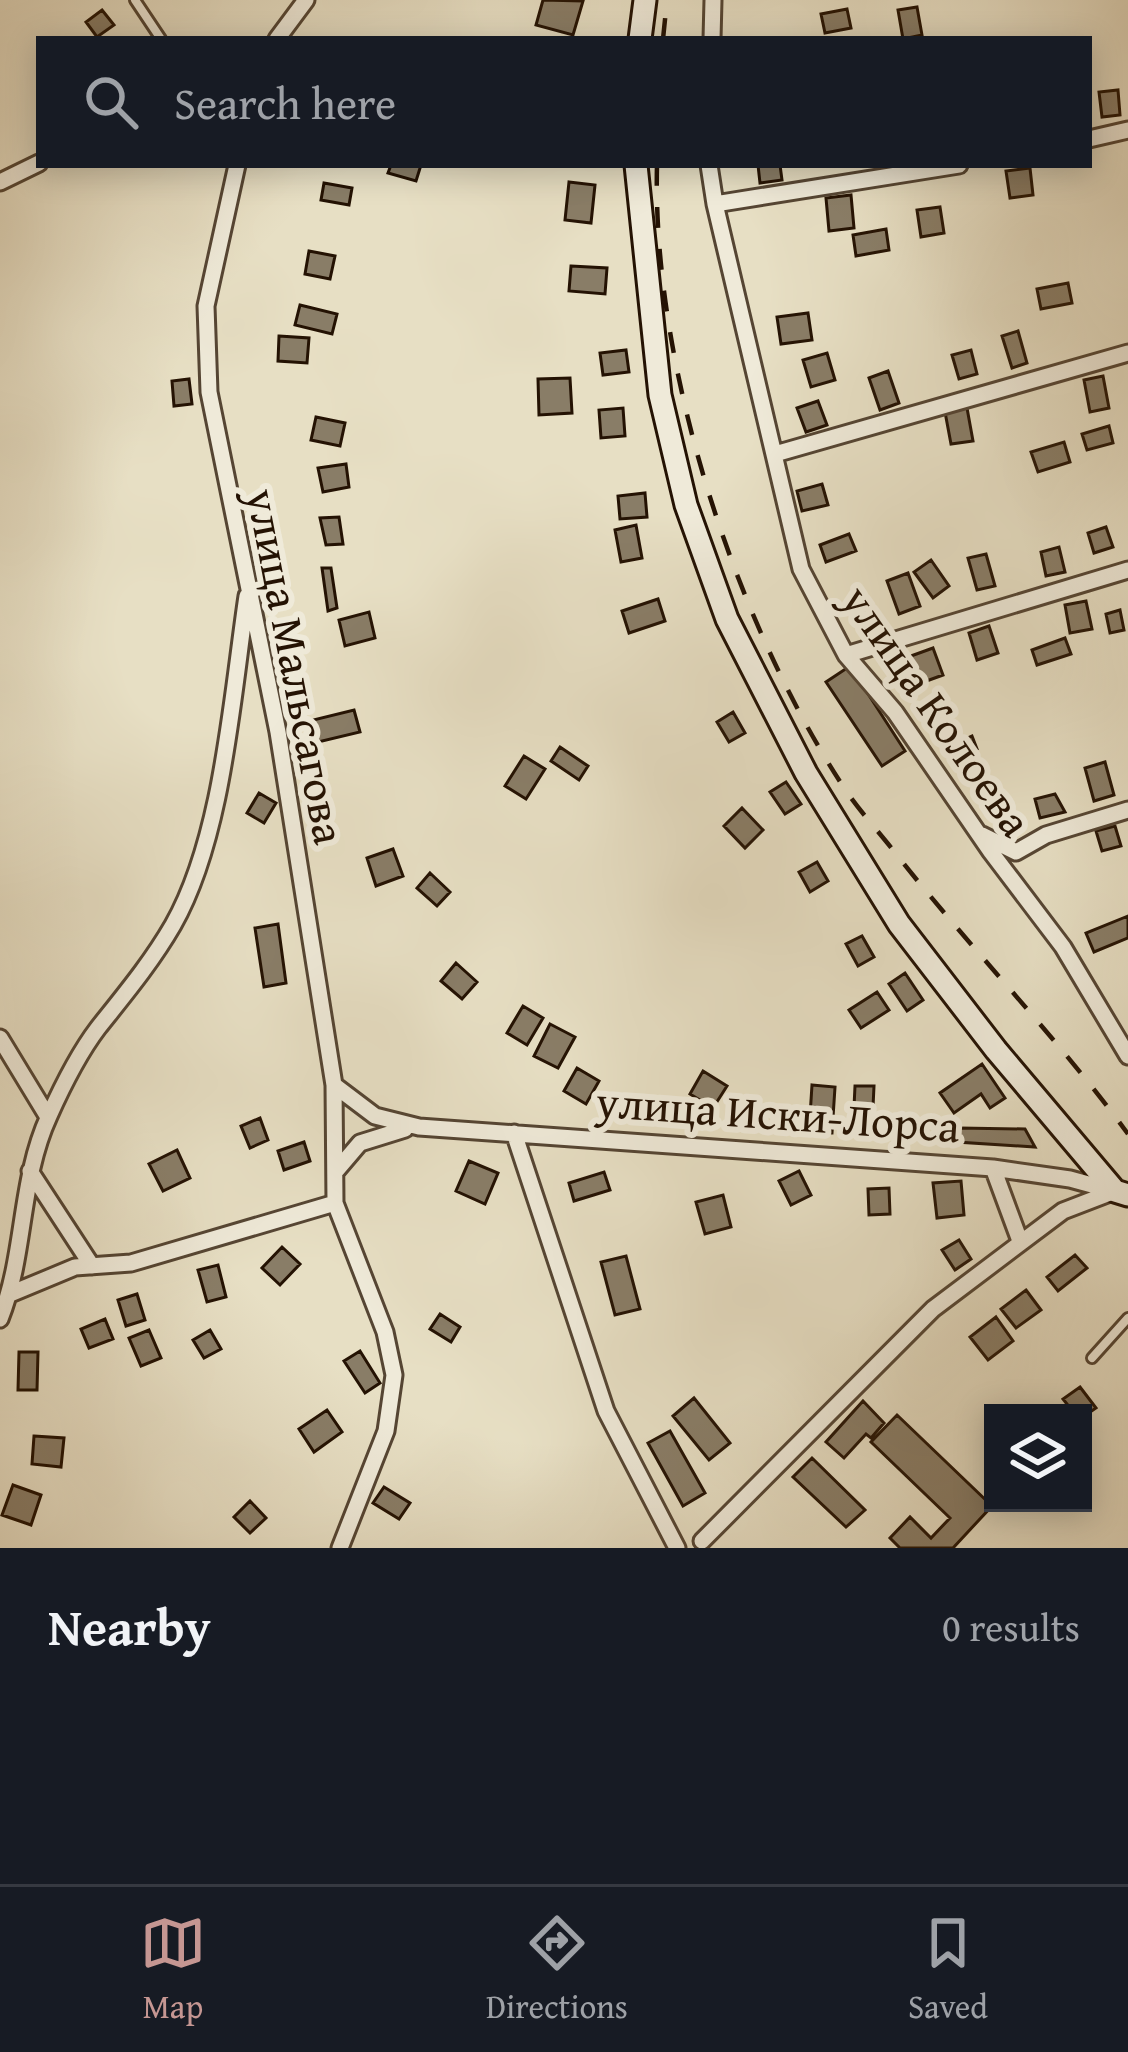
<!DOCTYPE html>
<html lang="en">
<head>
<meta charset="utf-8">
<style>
  :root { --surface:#171b24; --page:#20242c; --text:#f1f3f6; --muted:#9ea1a6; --line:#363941; --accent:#c59692 }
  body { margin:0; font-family:"Gentium Book Plus",serif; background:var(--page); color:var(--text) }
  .controls { position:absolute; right:36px; bottom:36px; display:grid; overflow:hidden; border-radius:0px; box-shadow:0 6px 30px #0003 }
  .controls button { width:108px; height:108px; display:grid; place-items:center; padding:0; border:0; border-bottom:3px solid var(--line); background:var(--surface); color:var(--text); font:60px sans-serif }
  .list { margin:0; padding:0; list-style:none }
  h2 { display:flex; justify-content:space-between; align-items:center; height:156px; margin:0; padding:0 48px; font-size:51px }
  h2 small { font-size:39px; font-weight:400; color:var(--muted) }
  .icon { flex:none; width:66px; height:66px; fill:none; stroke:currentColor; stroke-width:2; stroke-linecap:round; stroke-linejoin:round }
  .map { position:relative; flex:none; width:1128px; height:1548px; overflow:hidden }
  .search { position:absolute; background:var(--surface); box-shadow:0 6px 30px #0003; left:36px; right:36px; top:36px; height:132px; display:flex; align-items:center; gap:30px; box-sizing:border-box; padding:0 42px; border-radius:0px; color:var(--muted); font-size:45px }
  .sheet { height:336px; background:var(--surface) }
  nav { display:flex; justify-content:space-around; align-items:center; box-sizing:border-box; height:168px; border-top:3px solid var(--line); background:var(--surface); font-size:33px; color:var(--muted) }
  nav a { display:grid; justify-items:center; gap:6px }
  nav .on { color:var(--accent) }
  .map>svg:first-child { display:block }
  .building { fill:#897d67; stroke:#241203; stroke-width:3 }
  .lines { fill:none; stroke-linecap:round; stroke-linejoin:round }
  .lane-casing { stroke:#554533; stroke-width:14 }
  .street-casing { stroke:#554533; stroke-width:21 }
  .secondary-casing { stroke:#241203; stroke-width:27 }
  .lane { stroke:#efead9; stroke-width:8 }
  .street { stroke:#efead9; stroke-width:15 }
  .secondary { stroke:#efead9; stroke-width:21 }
  .rail { stroke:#241203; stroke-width:4.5; stroke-dasharray:21 21; stroke-linecap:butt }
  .labels { text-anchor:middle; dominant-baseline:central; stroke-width:12; stroke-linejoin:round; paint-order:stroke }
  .street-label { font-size:45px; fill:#241203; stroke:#efead9 }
</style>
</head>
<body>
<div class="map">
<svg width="1128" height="1548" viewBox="0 0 1128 1548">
  <rect width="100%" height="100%" fill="#e7dfc4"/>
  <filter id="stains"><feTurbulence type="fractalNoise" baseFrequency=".00167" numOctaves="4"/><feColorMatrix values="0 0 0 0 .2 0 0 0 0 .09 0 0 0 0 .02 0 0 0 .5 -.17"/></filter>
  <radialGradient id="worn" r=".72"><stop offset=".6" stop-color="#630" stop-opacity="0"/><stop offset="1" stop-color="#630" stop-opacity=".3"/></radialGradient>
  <!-- building -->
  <path class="building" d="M543,0L583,1L573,35L536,25Z
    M917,7L922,35L903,39L898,10Z
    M847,9L851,28L825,33L821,14Z
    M102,10L114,25L97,37L86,22Z
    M1118,90L1120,115L1102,117L1099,92Z
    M391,165H421L416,181L388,173Z
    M758,165H780L782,180L760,183Z
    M1030,168L1033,195L1010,198L1006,171Z
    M569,182L595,185L591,223L565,220Z
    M324,183L352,188L349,205L321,200Z
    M851,195L854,228L829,231L826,198Z
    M940,207L944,233L921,237L917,210Z
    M886,229L889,250L856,256L853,235Z
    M309,251L335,256L330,279L305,274Z
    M571,266L607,268L605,294L569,291Z
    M1068,283L1072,303L1041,309L1037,289Z
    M300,305L337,314L332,334L295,325Z
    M808,313L812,340L781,344L777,317Z
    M1018,331L1027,363L1012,368L1002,336Z
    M279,336L309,338L307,363L278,361Z
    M626,350L629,372L603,375L600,353Z
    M971,350L977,374L959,379L952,355Z
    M827,353L835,380L811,387L803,360Z
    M888,371L899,403L880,410L869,378Z
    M1103,376L1109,408L1090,412L1084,380Z
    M570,378L572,413L539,415L538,379Z
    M189,379L192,404L174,406L172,381Z
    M818,401L827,425L806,432L797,408Z
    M623,408L625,436L601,438L599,410Z
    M967,408L973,441L951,444L945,412Z
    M316,417L345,423L340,446L311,440Z
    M1109,426L1113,443L1087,450L1082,434Z
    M1064,442L1070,462L1038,472L1031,452Z
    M346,464L349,487L323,492L318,468Z
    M822,484L828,505L802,511L797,491Z
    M645,493L647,517L620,519L618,496Z
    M339,517L343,544L326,545L320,518Z
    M636,525L642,558L621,562L615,530Z
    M1106,527L1113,547L1094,553L1088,533Z
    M849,534L856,551L826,562L820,545Z
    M1059,547L1065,572L1046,576L1041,552Z
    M986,554L995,586L977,590L968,558Z
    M931,560L949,586L933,598L914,572Z
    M322,568H331L337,608L328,611Z
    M908,573L920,606L899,614L887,581Z
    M658,599L665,621L629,633L622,611Z
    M1086,601L1092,629L1070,633L1065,605Z
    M1120,610L1124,630L1110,633L1106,614Z
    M369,612L375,638L345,646L339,620Z
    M989,626L998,653L977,660L969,633Z
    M1065,638L1071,654L1037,665L1032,650Z
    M933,648L943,675L921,683L911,656Z
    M850,666L905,751L882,766L826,682Z
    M354,710L360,732L314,743L309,721Z
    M733,712L745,733L729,742L717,722Z
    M972,736L977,749L955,758L950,746Z
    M560,747L588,766L579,780L551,761Z
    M524,756L545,769L526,799L505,786Z
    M1105,762L1114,795L1094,801L1085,768Z
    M786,782L801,804L785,814L770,792Z
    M259,793L276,803L264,823L247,813Z
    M1055,794L1065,812L1040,818L1035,799Z
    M742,808L763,830L745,848L724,826Z
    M1115,826L1121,846L1102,851L1096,831Z
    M393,849L403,876L376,886L367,858Z
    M817,862L828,881L810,892L799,872Z
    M430,873L450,892L437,906L417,888Z
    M1128,916V938L1094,952L1086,933Z
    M278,924L286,983L264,987L255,928Z
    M862,936L874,957L858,966L846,944Z
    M456,963L477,982L462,999L441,981Z
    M905,973L923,1000L907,1011L889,984Z
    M877,992L889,1010L861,1028L849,1010Z
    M523,1006L543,1018L527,1045L507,1033Z
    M550,1024L575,1037L558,1068L534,1056Z
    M982,1064L1005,1098L990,1108L981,1094L954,1113L940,1093Z
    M577,1068L599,1081L586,1104L564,1091Z
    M703,1071L727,1086L713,1108L690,1094Z
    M812,1085L835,1087L832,1133L809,1132Z
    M855,1086H874L872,1128H853Z
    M260,1118L268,1140L250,1148L241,1126Z
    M884,1119L912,1120L911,1136L883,1135Z
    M959,1128L1025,1129L1035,1147L957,1142Z
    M304,1142L310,1161L284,1170L278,1151Z
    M177,1150L190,1178L163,1191L149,1164Z
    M469,1161L498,1173L485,1204L456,1191Z
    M799,1171L811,1195L791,1205L779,1181Z
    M604,1172L610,1190L574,1201L569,1183Z
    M961,1181L964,1215L937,1218L933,1183Z
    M889,1188L890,1214L869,1215L868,1189Z
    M723,1195L731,1227L705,1234L696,1202Z
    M959,1240L971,1259L955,1270L942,1250Z
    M282,1247L300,1264L280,1285L262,1268Z
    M1075,1255L1087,1268L1058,1291L1047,1277Z
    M626,1256L640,1309L615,1315L601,1262Z
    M218,1265L226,1297L207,1302L198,1270Z
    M1026,1290L1041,1310L1016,1328L1001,1309Z
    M137,1294L145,1320L126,1326L118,1300Z
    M440,1314L460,1327L451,1342L430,1329Z
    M996,1317L1013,1341L988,1360L970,1337Z
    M105,1319L113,1339L89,1348L81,1329Z
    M149,1330L161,1358L141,1366L129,1338Z
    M210,1330L221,1349L204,1358L193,1340Z
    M360,1351L380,1383L365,1393L344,1361Z
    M19,1352H38L37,1390H18Z
    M1080,1387L1096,1408L1083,1417V1413H1074L1063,1399Z
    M694,1398L730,1443L709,1460L673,1416Z
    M863,1401L884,1423L871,1438L866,1434L844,1458L826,1442Z
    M327,1410L342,1432L314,1452L299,1429Z
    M897,1415L992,1506L953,1548H900L890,1538L910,1517L931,1538L950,1518L871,1442Z
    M670,1431L705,1493L683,1506L648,1443Z
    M34,1436L64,1438L61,1467L32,1464Z
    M812,1458L865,1510L846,1527L793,1477Z
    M13,1485L41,1495L31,1525L2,1515Z
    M384,1487L410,1503L399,1519L373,1503Z
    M250,1501L266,1518L250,1533L234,1517Z"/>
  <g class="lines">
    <defs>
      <path id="lane" d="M135,0L161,39
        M1092,1358L1128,1318"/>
      <path id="street" d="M277,39L306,0
        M712,39L713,0
        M1089,139L1128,130
        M237,165L206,306L209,392L278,732L334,1085L375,1116L419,1127L993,1168L1070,1179L1114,1191
        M709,165L715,204L801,569L846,655L895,712L991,852L1063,947L1128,1056
        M0,182L39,163
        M715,204L959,165
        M775,454L1128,353
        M846,655L1128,570
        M982,835L1016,852L1046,835L1128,810
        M0,1038L48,1117
        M334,1085L335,1203L385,1332L394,1375L386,1431L340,1548
        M514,1133L606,1411L677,1548
        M993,1168L1020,1241
        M337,1170L360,1143L405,1129
        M30,1171L92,1266
        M10,1294L75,1267L131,1263L335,1203
        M0,1319C26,1254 19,1181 49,1116C62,1087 79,1053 98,1028C125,994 151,963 173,925C223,837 232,696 247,596
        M702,1541L933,1309L1063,1211L1115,1191"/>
      <path id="secondary" d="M640,39L645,0
        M636,165L660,395L686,505L727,619L806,773L899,924L996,1050L1115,1191L1128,1195"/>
    </defs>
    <!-- lane casing -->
    <use href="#lane" class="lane-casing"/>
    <!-- street casing -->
    <use href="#street" class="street-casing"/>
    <!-- secondary casing -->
    <use href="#secondary" class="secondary-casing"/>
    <!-- lane -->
    <use href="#lane" class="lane"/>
    <!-- street -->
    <use href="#street" class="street"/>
    <!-- secondary -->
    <use href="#secondary" class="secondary"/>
    <!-- rail -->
    <path class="rail" d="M663,39L667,0
      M657,165C652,363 732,613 839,780C853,803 872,824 889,845C966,944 1054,1033 1128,1134"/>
  </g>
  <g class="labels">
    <!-- street labels -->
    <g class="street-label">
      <text transform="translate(297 666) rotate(79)">улица Мальсагова</text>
      <text transform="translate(938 710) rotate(55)">улица Колоева</text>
      <text transform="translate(778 1113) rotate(4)">улица Иски-Лорса</text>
    </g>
  </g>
  <rect width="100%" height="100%" filter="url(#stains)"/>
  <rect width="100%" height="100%" fill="url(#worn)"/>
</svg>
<div class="controls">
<button><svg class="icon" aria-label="layers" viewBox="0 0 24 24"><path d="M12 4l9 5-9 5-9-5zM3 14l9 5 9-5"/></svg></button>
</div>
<div class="search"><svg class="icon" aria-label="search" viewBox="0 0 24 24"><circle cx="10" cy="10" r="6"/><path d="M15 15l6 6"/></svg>Search here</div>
</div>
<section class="sheet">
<h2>Nearby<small>0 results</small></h2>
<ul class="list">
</ul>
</section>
<nav>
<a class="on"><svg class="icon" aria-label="map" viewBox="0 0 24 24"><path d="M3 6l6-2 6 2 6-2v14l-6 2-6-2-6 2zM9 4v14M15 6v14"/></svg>Map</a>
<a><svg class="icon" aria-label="directions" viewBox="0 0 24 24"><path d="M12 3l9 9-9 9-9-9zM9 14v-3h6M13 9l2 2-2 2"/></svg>Directions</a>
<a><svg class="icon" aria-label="saved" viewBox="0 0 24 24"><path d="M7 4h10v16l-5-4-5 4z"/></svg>Saved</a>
</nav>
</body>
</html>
